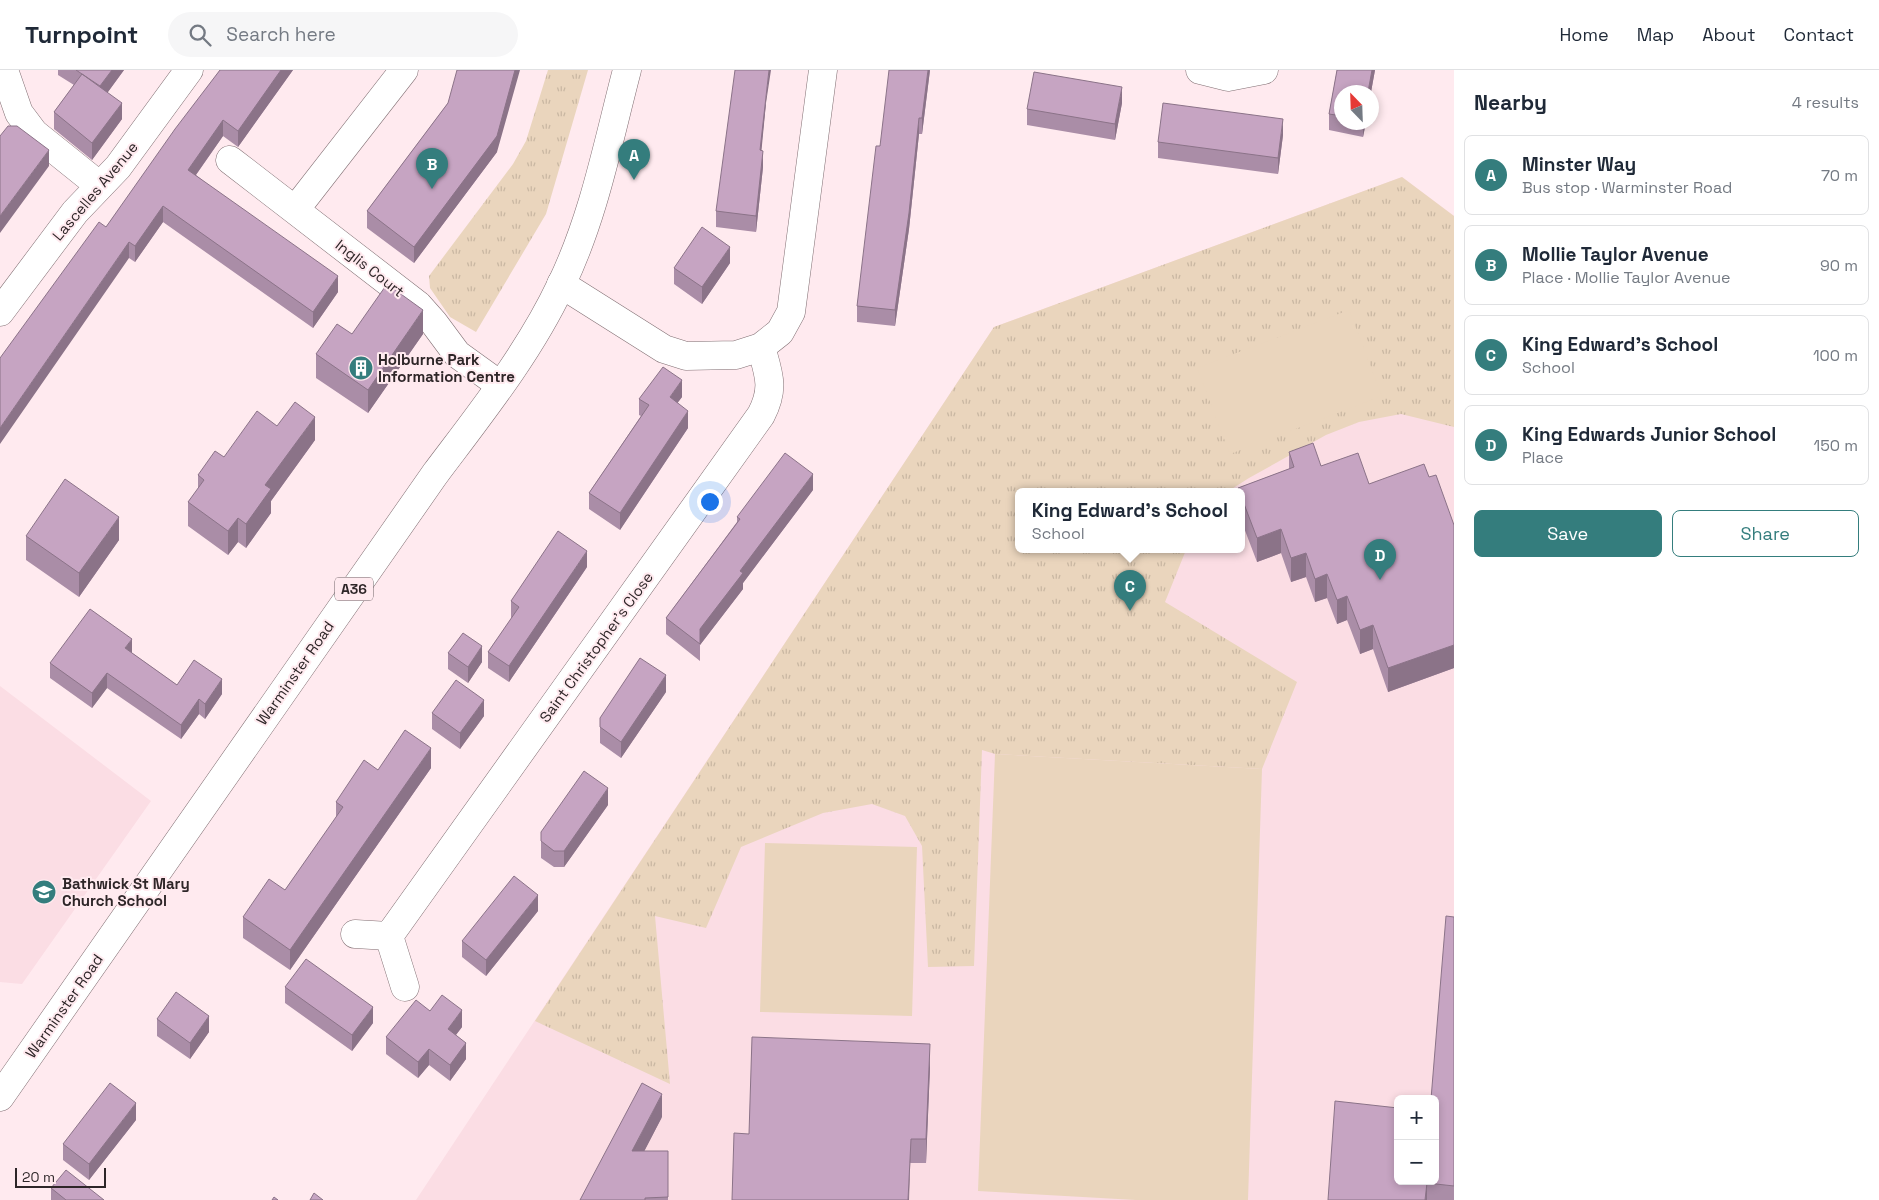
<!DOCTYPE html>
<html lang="en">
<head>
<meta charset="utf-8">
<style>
  :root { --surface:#fff; --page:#f6f6f7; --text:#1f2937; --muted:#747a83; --line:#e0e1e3; --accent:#347d7d }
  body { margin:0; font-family:"Space Grotesk",sans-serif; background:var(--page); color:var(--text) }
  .controls { position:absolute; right:15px; bottom:15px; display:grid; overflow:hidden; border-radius:8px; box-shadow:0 2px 8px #0003 }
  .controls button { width:45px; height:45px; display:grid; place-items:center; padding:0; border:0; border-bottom:1px solid var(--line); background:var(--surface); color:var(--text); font:25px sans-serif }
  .compass { position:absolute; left:1334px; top:15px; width:45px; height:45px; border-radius:50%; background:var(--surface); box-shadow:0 2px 8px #0003; rotate:337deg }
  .scale { position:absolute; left:15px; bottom:12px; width:91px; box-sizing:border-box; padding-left:5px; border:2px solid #2e2628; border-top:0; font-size:14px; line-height:18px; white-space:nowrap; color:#2e2628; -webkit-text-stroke:4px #ffeaef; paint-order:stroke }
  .you { position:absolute; left:709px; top:431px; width:18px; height:18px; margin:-12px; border:4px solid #fff; border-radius:50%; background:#1a73e8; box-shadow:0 0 0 8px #1a73e833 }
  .badge { display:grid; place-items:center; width:32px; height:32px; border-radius:50%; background:var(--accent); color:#fff; font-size:16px; font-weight:700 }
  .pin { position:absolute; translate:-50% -41px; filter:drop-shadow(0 1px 2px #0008) }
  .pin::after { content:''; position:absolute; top:26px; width:18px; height:15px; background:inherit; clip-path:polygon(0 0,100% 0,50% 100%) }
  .popup { position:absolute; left:1015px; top:418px; width:230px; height:65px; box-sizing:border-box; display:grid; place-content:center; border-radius:8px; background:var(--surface); filter:drop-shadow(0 1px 4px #0005); font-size:16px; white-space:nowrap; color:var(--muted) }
  .popup b { font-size:19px; color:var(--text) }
  .popup::after { content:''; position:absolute; left:50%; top:100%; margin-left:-10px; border:10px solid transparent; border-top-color:var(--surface) }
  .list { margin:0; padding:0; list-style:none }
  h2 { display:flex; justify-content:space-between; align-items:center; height:65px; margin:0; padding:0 20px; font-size:21px }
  h2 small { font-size:16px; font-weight:400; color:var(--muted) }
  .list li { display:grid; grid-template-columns:32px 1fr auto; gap:15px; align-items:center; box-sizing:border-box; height:80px; margin:0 10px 10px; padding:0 10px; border:1px solid var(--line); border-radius:8px }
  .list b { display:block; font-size:19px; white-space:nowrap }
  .list p { margin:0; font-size:16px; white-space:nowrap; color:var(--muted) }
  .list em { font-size:16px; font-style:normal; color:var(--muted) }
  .actions { display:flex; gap:10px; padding:15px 20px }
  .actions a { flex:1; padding:11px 0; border:1px solid var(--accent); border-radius:8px; text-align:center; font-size:18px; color:var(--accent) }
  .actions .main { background:var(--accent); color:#fff }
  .icon { flex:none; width:28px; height:28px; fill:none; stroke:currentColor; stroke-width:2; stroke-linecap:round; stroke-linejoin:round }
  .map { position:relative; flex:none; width:1454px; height:1130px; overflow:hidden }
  header { display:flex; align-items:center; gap:30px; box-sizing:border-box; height:70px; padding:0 25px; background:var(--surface); border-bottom:1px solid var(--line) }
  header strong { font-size:24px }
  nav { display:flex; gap:28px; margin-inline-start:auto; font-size:18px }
  .search { width:350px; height:45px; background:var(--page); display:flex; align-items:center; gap:12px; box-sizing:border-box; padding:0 18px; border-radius:28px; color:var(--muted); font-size:19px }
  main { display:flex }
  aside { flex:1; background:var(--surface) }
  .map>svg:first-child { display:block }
  .built { fill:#fbdde4; fill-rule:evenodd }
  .grass { fill:url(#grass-tufts) }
  .pitch { fill:#ead5bd }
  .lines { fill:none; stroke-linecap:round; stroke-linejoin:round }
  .minor-casing { stroke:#816f73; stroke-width:29 }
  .highway-casing { stroke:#816f73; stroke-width:29 }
  .minor { stroke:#fff; stroke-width:28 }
  .highway { stroke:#fff; stroke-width:28 }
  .wall { fill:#aa8da7 }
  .shaded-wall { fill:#8b7388 }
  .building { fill:#c6a4c2; stroke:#8b7388 }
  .labels { text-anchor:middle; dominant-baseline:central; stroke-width:4; stroke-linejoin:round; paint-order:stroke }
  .shield { fill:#ffeaef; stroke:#6d6164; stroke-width:1 }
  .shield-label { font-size:14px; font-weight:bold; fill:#2e2628 }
  .street-label { font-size:15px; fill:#2e2628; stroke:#ffeaef }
  .poi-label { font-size:15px; font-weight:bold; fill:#2e2628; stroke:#ffeaef; text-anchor:start }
</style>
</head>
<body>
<header>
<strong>Turnpoint</strong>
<div class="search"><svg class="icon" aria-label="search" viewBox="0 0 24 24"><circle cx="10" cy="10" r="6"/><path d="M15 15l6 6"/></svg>Search here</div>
<nav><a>Home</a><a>Map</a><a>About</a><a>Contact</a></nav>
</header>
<main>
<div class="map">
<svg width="1454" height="1130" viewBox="0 0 1454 1130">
  <defs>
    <pattern id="grass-tufts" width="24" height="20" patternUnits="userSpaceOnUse" patternTransform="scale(1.25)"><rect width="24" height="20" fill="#ead5bd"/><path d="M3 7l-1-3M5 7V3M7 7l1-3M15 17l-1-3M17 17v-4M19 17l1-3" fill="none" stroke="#c9b7a2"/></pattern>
  </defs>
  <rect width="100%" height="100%" fill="#ffeaef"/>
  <!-- built -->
  <path class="built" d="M1402,107L1454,146V1130H416L994,257ZM1019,422H1241V480H1019ZM1398,1029H1435V1111H1398Z
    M0,616L151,731L22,914L0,912Z"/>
  <!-- grass -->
  <path class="grass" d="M548,0H588L546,144L476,262L450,247L430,218L429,206L513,94L526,71Z
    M1402,107L1454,146V357L1401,344L1359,352L1326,365L1249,408L1227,422H1019V480H1186L1165,532L1297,612L1262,699L995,684L982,680L974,896L928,897L922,776L905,746L872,734L823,743L741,777L706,858L655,846L670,1014L535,951L994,257Z"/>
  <!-- pitch -->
  <path class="pitch" d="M1349,240L1382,326L1230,384L1197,298Z
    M995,684L1262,699L1248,1130H1136L978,1121Z
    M765,773L917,777L912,946L760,942Z"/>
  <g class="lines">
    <defs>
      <path id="minor" d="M4,0L19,43L34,63L100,116
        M1200,0L1228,7L1264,0
        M230,90L418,235L434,253L457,284L500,315
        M295,140L404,0
        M561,214L664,279L686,286L736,285L761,277L780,262L791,242L823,0
        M0,242L75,142L118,97L189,0
        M355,864L389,866L405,917
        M389,866L761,345C775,318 769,305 761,277"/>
      <path id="highway" d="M0,1027L435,404C480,344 529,283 561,215C594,147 608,72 627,0"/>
    </defs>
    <!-- minor casing -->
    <use href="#minor" class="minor-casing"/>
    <!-- highway casing -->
    <use href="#highway" class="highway-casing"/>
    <!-- minor -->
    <use href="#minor" class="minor"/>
    <!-- highway -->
    <use href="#highway" class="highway"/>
  </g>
  <!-- wall -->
  <path class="wall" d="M58,0H124L107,23L122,49L92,90L54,59V42L74,15L58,5Z
    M220,0H293L238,77L223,66L196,105L338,222L313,258L163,152L135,192L129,188L106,157Z
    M930,0L922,64H919L909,159L895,256L857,252V236L880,76Z
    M1337,0H1375L1371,22H1342V52H1366L1363,67L1329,60V44Z
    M448,33L497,82L414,193L367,158V141Z
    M766,33L761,80L763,97L756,162L716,157V141Z
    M1122,33L1115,70L1027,55V39Z
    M1283,65L1278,104L1158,88V72Z
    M730,193L702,234L674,214V198Z
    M352,264H423L368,343L316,308V284Z
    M682,327L677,333L688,358L620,460L589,439V423L641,346L639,345V329Z
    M277,356L315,370L271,431V443L246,478L238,472L228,485L188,456V432L198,419V405L224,387Z
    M1289,382L1321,396L1369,414L1429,407L1454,455V598L1388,622L1373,579L1360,584L1347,550L1337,554L1327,528L1315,532L1306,507L1291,512L1281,483L1257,492L1241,450V422H1238V418L1289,399Z
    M813,420L743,513V519L700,575V591L666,564V548L737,452V447Z
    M26,466L119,470L79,527L26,490Z
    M587,497L509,612L488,598V582L512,548H511V531Z
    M132,583L177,615L222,624L205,649L199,644L181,669L107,618L92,638L50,608V593Z
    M448,583L482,592L468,613L448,599Z
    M666,622L621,688L600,673V648Z
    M432,643L484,646L460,679L432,659Z
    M431,698L290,900L243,868V847L285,820L336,748V732L378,700Z
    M608,735L564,797H554L541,788V762Z
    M538,841L486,906L462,887V871Z
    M1454,847V1130H1328L1435,1111Z
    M285,917L373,953L352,981L285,933Z
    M430,941L462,957L456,965L466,989L450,1011L429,995L418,1008L386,984V967Z
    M157,949L209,962L190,989L157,966Z
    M930,997L926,1093H911L749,1064Z
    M662,1047L644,1081H668V1130H580Z
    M136,1050L89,1110L63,1090V1074Z
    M51,1118L104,1130H51Z"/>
  <!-- shaded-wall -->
  <path class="shaded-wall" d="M112,0H124L100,33V16Z
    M281,0H293L238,77V61Z
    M515,0H520L497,82L414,193V177Z
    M769,0H771L766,33L760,96V80Z
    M928,0H930L922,64V48Z
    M1372,0H1375L1371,22H1368Z
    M1122,17V33L1115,70V54Z
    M122,33V49L92,90V73Z
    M919,48V64L909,159L895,256V240Z
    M1283,49V65L1278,104V88Z
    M223,50V66L188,116V100Z
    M1363,52H1366L1363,67Z
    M49,80V96L0,163V146Z
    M763,81V97L756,162V146Z
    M163,136V152L135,192V176Z
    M129,172V188L0,374V358Z
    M730,177V193L702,234V217Z
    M338,206V222L313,258V242Z
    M423,240V264L368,343V320Z
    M682,310V327L670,343V327Z
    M688,341V358L620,460V443Z
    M315,347V370L271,431V443L246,478V454L265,415Z
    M813,404V420L743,513V519L700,575V559L740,501Z
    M119,447V470L79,527V503Z
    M238,448V472L228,485V461Z
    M1281,459V483L1257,492V468Z
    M587,481V497L509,612V596Z
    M1306,483V507L1291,512V488Z
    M1327,504V528L1315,532V509Z
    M1347,526V550L1337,554V530Z
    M1373,555V579L1360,584V560Z
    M132,569V584L125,578Z
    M1454,575V598L1388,622V598Z
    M482,576V592L468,613V597Z
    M107,603V618L92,638V623Z
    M666,605V622L621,688V672Z
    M222,609V624L205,649V634Z
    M199,629V644L181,669V655Z
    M484,630V646L460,679V663Z
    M431,678V698L290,900V880Z
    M608,718V735L564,797V781Z
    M538,825V841L486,906V890Z
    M373,937V953L352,981V965Z
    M462,940V957L448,975V959Z
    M209,946V962L190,989V973Z
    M466,973V989L450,1011V995Z
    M930,974V997L926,1093V1069Z
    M429,979V995L418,1008V992Z
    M662,1024V1047L632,1105V1081Z
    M136,1033V1050L89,1110V1094Z
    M911,1069L909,1130H908Z
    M1427,1113V1130H1425Z"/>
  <!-- building -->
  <path class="building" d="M76,0H112L100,16Z
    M220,0H281L238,61L223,50L188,100L338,206L313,242L163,136L135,176L129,172L0,358V288L99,152L106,157L175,59Z
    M457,0H515L497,66L414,177L367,141L448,33Z
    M735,0H769L760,80L763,81L756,146L716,141Z
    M889,0H928L922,48H919L909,143L895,240L857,236L876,76H880Z
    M1337,0H1372L1368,22H1342V46L1329,44Z
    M1034,2L1122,17L1115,54L1027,39Z
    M82,4L122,33L92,73L54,42Z
    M1163,33L1283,49L1278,88L1158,72Z
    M8,56H17L49,80L0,146V66Z
    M702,157L730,177L702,217L674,198Z
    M387,214L423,240L368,320L316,284L337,254L352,264Z
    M663,297L682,310L670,327L688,341L620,443L589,423L649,335L639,329Z
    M295,332L315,347L265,415L271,419L246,454L238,448L228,461L188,432L204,410L198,405L215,381L224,387L257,341L277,356Z
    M1313,373L1321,396L1358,383L1369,414L1424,394L1429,407L1436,405L1454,455V575L1388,598L1373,555L1360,560L1347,526L1337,530L1327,504L1315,509L1306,483L1291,488L1281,459L1257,468L1241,426V422H1240L1238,418L1294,397L1289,382Z
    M785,383L813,404L740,501L743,503L700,559V574L666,548L740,449L737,447Z
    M65,409L119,447L79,503L26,466Z
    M558,461L587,481L509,596L488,582L519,537L511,531Z
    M90,539L132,569L125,578L177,615L194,590L222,609L205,634L199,629L181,655L107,603L92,623L50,593Z
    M463,563L482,576L468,597L448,583Z
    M640,588L666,605L621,672L600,657V648Z
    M456,610L484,630L460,663L432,643Z
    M405,660L431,678L290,880L243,847L269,809L285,820L343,737L336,732L364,690L378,700Z
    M584,701L608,718L564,781H554L541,771V762Z
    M514,806L538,825L486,890L462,871Z
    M1446,846L1454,847V1116L1427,1113L1425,1130H1328L1335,1031L1398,1038V1111H1435V1029H1431Z
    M306,889L373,937L352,965L285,917Z
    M176,922L209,946L190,973L157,949Z
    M442,925L462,940L448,959L466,973L450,995L429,979L418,992L386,967L416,930L430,941Z
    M752,967L930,974L926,1069H911L908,1130H732L734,1063L749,1064Z
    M110,1013L136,1033L89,1094L63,1074Z
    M642,1013L662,1024L632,1081H668V1127L645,1128V1130H580Z
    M66,1100L104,1130H66L51,1118Z
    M314,1123L323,1130H310Z
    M274,1127L278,1130H272Z"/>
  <!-- icons -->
  <defs>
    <symbol id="building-disc" viewBox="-11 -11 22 22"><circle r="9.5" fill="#347d7d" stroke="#ffeaef"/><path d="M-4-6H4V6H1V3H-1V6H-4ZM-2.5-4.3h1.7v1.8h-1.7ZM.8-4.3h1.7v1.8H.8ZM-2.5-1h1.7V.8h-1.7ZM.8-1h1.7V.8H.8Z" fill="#fff"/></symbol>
    <symbol id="school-disc" viewBox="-11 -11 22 22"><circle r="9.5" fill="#347d7d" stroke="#ffeaef"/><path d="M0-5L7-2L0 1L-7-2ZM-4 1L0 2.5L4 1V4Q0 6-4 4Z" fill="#fff"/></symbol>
  </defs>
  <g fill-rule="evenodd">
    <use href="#building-disc" x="347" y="284" width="28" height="28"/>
    <use href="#school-disc" x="30" y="808" width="28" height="28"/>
  </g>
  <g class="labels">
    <!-- shield labels -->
    <rect class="shield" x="335" y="507.5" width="38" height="23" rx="4"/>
    <g class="shield-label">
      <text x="354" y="519">A36</text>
    </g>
    <!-- street labels -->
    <g class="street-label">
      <text transform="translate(95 121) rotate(-50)">Lascelles Avenue</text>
      <text transform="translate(370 198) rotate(38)">Inglis Court</text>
      <text transform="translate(596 577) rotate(-54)">Saint Christopher's Close</text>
      <text transform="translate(295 603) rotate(-55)">Warminster Road</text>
      <text transform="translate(64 936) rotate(-55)">Warminster Road</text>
    </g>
    <!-- poi labels -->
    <g class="poi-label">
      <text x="378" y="289">Holburne Park<tspan x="378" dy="17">Information Centre</tspan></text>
      <text x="62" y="813">Bathwick St Mary<tspan x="62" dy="17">Church School</tspan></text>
    </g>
  </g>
</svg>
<div class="controls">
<button>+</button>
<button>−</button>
</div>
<svg class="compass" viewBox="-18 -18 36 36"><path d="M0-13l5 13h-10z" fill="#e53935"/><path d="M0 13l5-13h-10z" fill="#747a83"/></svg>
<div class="scale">20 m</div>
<div class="you"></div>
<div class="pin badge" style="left:634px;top:110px">A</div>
<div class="pin badge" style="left:432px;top:119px">B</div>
<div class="pin badge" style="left:1130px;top:541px">C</div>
<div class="popup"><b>King Edward's School</b>School</div>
<div class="pin badge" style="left:1380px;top:510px">D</div>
</div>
<aside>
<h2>Nearby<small>4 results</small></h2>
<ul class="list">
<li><span class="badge">A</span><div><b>Minster Way</b><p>Bus stop · Warminster Road</p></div><em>70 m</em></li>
<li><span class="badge">B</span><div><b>Mollie Taylor Avenue</b><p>Place · Mollie Taylor Avenue</p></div><em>90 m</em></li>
<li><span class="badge">C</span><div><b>King Edward's School</b><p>School</p></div><em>100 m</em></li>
<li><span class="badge">D</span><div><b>King Edwards Junior School</b><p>Place</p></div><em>150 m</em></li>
</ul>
<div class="actions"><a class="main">Save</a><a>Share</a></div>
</aside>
</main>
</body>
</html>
